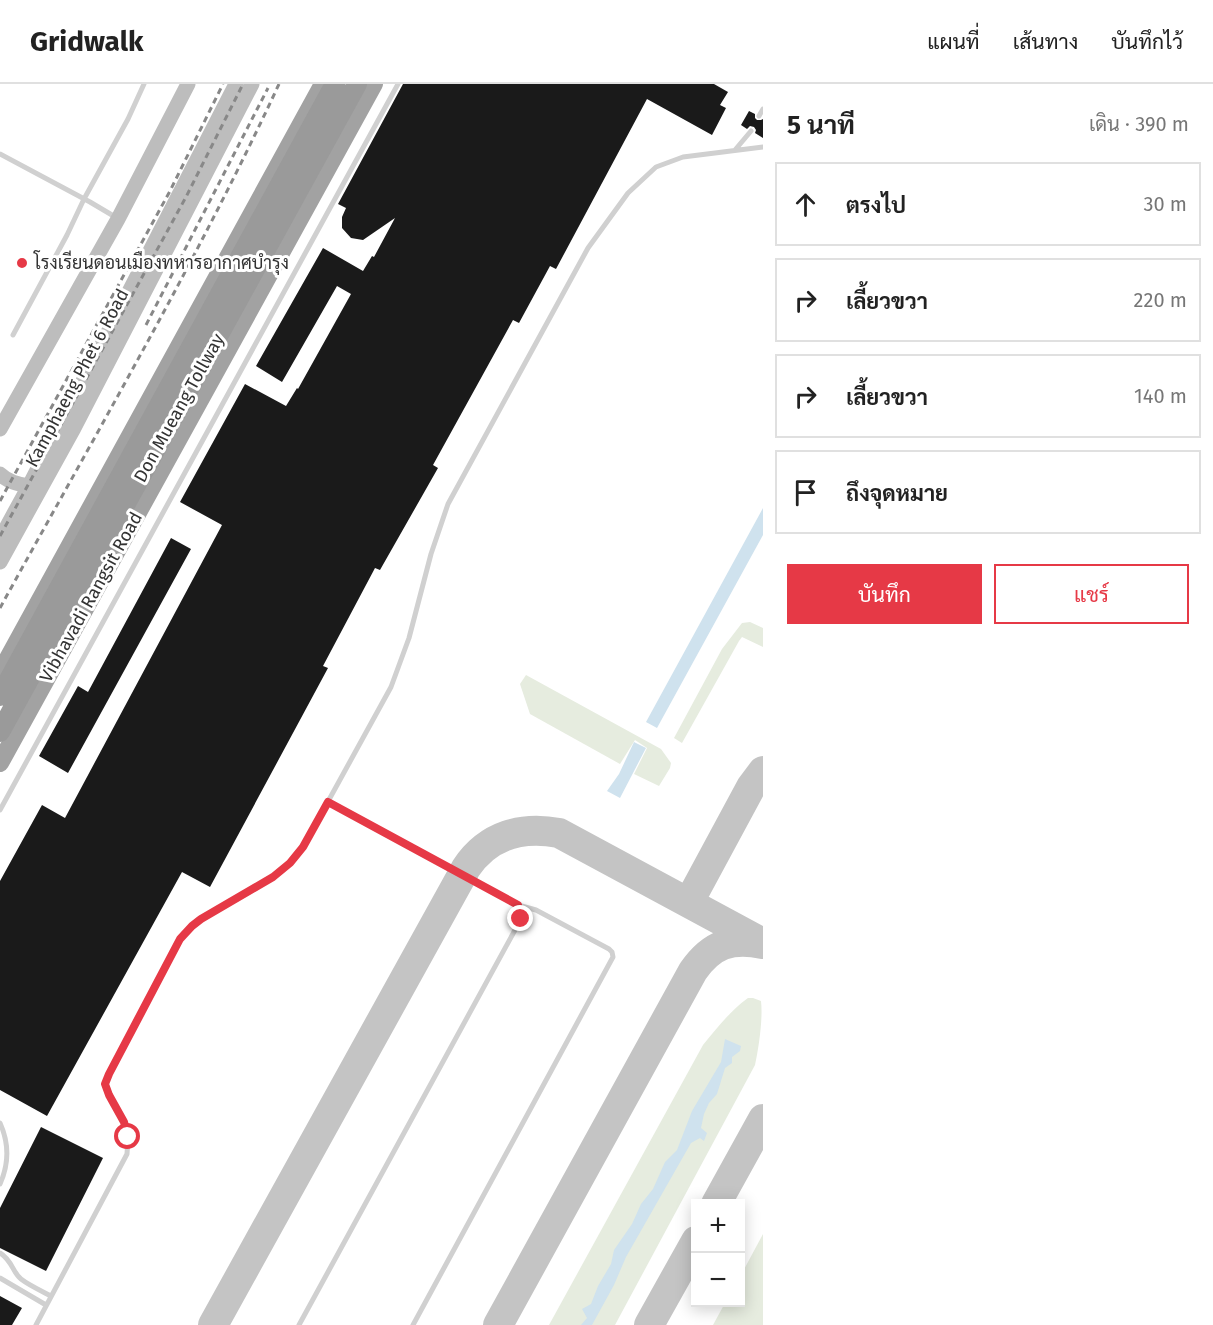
<!DOCTYPE html>
<html lang="th">
<head>
<meta charset="utf-8">
<style>
  :root { --surface:#fff; --page:#f2f2f2; --text:#222; --muted:#767676; --line:#e0e0e0; --accent:#e63946 }
  body { margin:0; font-family:"Fira Sans",Sarabun,sans-serif; background:var(--page); color:var(--text) }
  .controls { position:absolute; right:18px; bottom:18px; display:grid; overflow:hidden; border-radius:0px; box-shadow:0 3px 15px #0003 }
  .controls button { width:54px; height:54px; display:grid; place-items:center; padding:0; border:0; border-bottom:2px solid var(--line); background:var(--surface); color:var(--text); font:30px sans-serif }
  .stop { position:absolute; width:18px; height:18px; margin:-14px; border:4px solid #e63946; border-radius:50%; background:#fff }
  .stop.end { background:#e63946; border-color:#fff; box-shadow:0 2px 6px #0008 }
  .list { margin:0; padding:0; list-style:none }
  h2 { display:flex; justify-content:space-between; align-items:center; height:78px; margin:0; padding:0 24px; font-size:26px }
  h2 small { font-size:20px; font-weight:400; color:var(--muted) }
  .list li { display:grid; grid-template-columns:39px 1fr auto; gap:18px; align-items:center; box-sizing:border-box; height:84px; margin:0 12px 12px; padding:0 12px; border:2px solid var(--line); border-radius:0px }
  .list b { display:block; font-size:22px; white-space:nowrap }
  .list em { font-size:20px; font-style:normal; color:var(--muted) }
  .actions { display:flex; gap:12px; padding:18px 24px }
  .actions a { flex:1; padding:14px 0; border:2px solid var(--accent); border-radius:0px; text-align:center; font-size:21px; color:var(--accent) }
  .actions .main { background:var(--accent); color:#fff }
  .icon { flex:none; width:33px; height:33px; fill:none; stroke:currentColor; stroke-width:2; stroke-linecap:round; stroke-linejoin:round }
  .map { position:relative; flex:none; width:763px; height:1241px; overflow:hidden }
  header { display:flex; align-items:center; gap:36px; box-sizing:border-box; height:84px; padding:0 30px; background:var(--surface); border-bottom:2px solid var(--line) }
  header strong { font-size:28px }
  nav { display:flex; gap:33px; margin-inline-start:auto; font-size:21px }
  main { display:flex }
  aside { flex:1; background:var(--surface) }
  .map>svg:first-child { display:block }
  .green { fill:#e6ecdf }
  .water { fill:#cfe2ee }
  .lines { fill:none; stroke-linecap:round; stroke-linejoin:round }
  .taxiway { stroke:#c4c4c4; stroke-width:30 }
  .building { fill:#1a1a1a }
  .service { stroke:#d0d0d0; stroke-width:5 }
  .secondary { stroke:#bdbdbd; stroke-width:15 }
  .trunk { stroke:#a2a2a2; stroke-width:18 }
  .motorway { stroke:#9a9a9a; stroke-width:20 }
  .rail { stroke:#888; stroke-width:3; stroke-dasharray:6 4.5; stroke-linecap:butt }
  .route { stroke:#e63946; stroke-width:8 }
  .poi-dot { fill:#e63946; stroke:#fff; stroke-width:2 }
  .labels { text-anchor:middle; dominant-baseline:central; stroke-width:6; stroke-linejoin:round; paint-order:stroke }
  .poi-label { font-size:18px; fill:#333; stroke:#fff; text-anchor:start }
  .street-label { font-size:18px; fill:#333; stroke:#fff }
</style>
</head>
<body>
<header>
<strong>Gridwalk</strong>
<nav><a>แผนที่</a><a>เส้นทาง</a><a>บันทึกไว้</a></nav>
</header>
<main>
<div class="map">
<svg width="763" height="1241" viewBox="0 0 763 1241">
  <rect width="100%" height="100%" fill="#fff"/>
  <!-- green -->
  <path class="green" d="M750,538L763,544V563L742,553L739,557L682,659L674,654L722,565L742,539Z
    M526,591L661,665L671,679L670,684L659,702L634,690L647,664L635,656L620,680L530,630L520,600Z
    M748,914H753L761,917C763,934 759,963 755,981L615,1241H549L703,961C717,944 730,927 748,914Z
    M763,1150V1241H713L725,1219L740,1218L741,1191Z"/>
  <!-- water -->
  <path class="water" d="M763,424V451L657,644L646,638Z
    M634,658L646,664L620,714L607,707L619,690Z
    M725,955L741,962L740,967L732,973V979L725,984L717,1010L709,1019L704,1030L701,1044L707,1049L704,1057L700,1054L691,1059L626,1173L614,1201L592,1241H581L587,1234L582,1225L591,1220L598,1202L611,1180L614,1166L632,1140L641,1120L653,1105L665,1078L677,1066L692,1027L721,978Z"/>
  <g class="lines">
    <!-- taxiway -->
    <path class="taxiway" d="M689,818L751,703L763,687
      M716,1120L763,1035
      M213,1241L466,784C488,751 522,742 559,749L763,859
      M498,1241L693,887C711,861 731,853 763,860
      M649,1241L696,1157"/>
  </g>
  <!-- building -->
  <path class="building" d="M403,0H714L728,8L720,21L726,24L712,51L647,15L556,185L550,182L519,239L513,236L433,381L438,384L380,486L375,484L323,582L328,584L210,803L182,788L47,1032L0,1006V797L42,721L65,734L222,441L180,418L245,300L286,322L297,304L298,305L351,210L337,202L282,298L256,282L323,164L363,187L372,172L374,173L395,134L363,156L351,154L342,144V133L346,124L338,120Z
    M749,27L755,30V34L757,36H761L763,35V54L755,49L756,46L754,43L750,42L747,45L741,41Z
    M171,454L191,465L68,689L39,672L78,602L88,608Z
    M41,1043L103,1074L46,1187L0,1164V1124Z
    M0,1212L22,1224L12,1241H0Z"/>
  <g class="lines">
    <!-- service -->
    <path class="service" d="M759,32L763,25
      M735,66L751,47
      M0,70L90,118L117,134
      M13,251L67,151L84,115L128,35L144,0
      M328,718L518,821L536,826L609,865L612,868L613,873L413,1241
      M0,726L398,0
      M0,1039C9,1059 9,1080 0,1100
      M0,1169C12,1176 13,1189 21,1195C30,1202 42,1207 51,1212
      M0,1194L46,1221
      M36,1241L127,1070L128,1053L124,1038L109,1011L105,1000L109,990L180,855L192,842L201,835C234,816 282,795 303,763L391,603L409,554L431,470L448,420L588,164L628,109L656,83L683,73L763,63
      M299,1241L521,835L518,821"/>
    <!-- secondary -->
    <path class="secondary" d="M0,345L118,135L188,0
      M0,390C8,398 18,400 29,402
      M0,455L29,402L236,0
      M0,478L74,344L252,0"/>
    <!-- trunk -->
    <path class="trunk" d="M0,589L323,0
      M0,679L374,0"/>
    <!-- motorway -->
    <path class="motorway" d="M0,612L335,0
      M0,648L357,0"/>
    <!-- rail -->
    <path class="rail" d="M146,241L268,4
      M0,417L170,107L223,0
      M0,452L186,113L243,0
      M0,524C95,351 196,179 279,0"/>
  </g>
  <g class="lines">
    <!-- route -->
    <path class="route" d="M128,1053L124,1038L109,1011L105,1000L109,990L180,855L192,842L201,835L273,793L290,779L303,763L328,718L518,821L521,835"/>
  </g>
  <!-- markers -->
  <circle class="poi-dot" cx="22" cy="179" r="6"/>
  <g class="labels">
    <!-- poi labels -->
    <g class="poi-label">
      <text x="34" y="179">โรงเรียนดอนเมืองทหารอากาศบำรุง</text>
    </g>
    <!-- street labels -->
    <g class="street-label">
      <text transform="translate(77 294) rotate(-62)">Kamphaeng Phet 6 Road</text>
      <text transform="translate(179 324) rotate(-61)">Don Mueang Tollway</text>
      <text transform="translate(91 513) rotate(-61)">Vibhavadi Rangsit Road</text>
    </g>
  </g>
</svg>
<div class="controls">
<button>+</button>
<button>−</button>
</div>
<div class="stop" style="left:128px;top:1053px"></div>
<div class="stop end" style="left:521px;top:835px"></div>
</div>
<aside>
<h2>5 นาที<small>เดิน · 390 m</small></h2>
<ul class="list">
<li><svg class="icon" aria-label="ahead" viewBox="0 0 24 24"><path d="M12 20V5M6 11l6-6 6 6"/></svg><div><b>ตรงไป</b></div><em>30 m</em></li>
<li><svg class="icon" aria-label="right" viewBox="0 0 24 24"><path d="M7 20v-9h11M14 6l5 5-5 5"/></svg><div><b>เลี้ยวขวา</b></div><em>220 m</em></li>
<li><svg class="icon" aria-label="right" viewBox="0 0 24 24"><path d="M7 20v-9h11M14 6l5 5-5 5"/></svg><div><b>เลี้ยวขวา</b></div><em>140 m</em></li>
<li><svg class="icon" aria-label="arrive" viewBox="0 0 24 24"><path d="M6 21V4h12l-3 4 3 4H6"/></svg><div><b>ถึงจุดหมาย</b></div></li>
</ul>
<div class="actions"><a class="main">บันทึก</a><a>แชร์</a></div>
</aside>
</main>
</body>
</html>
